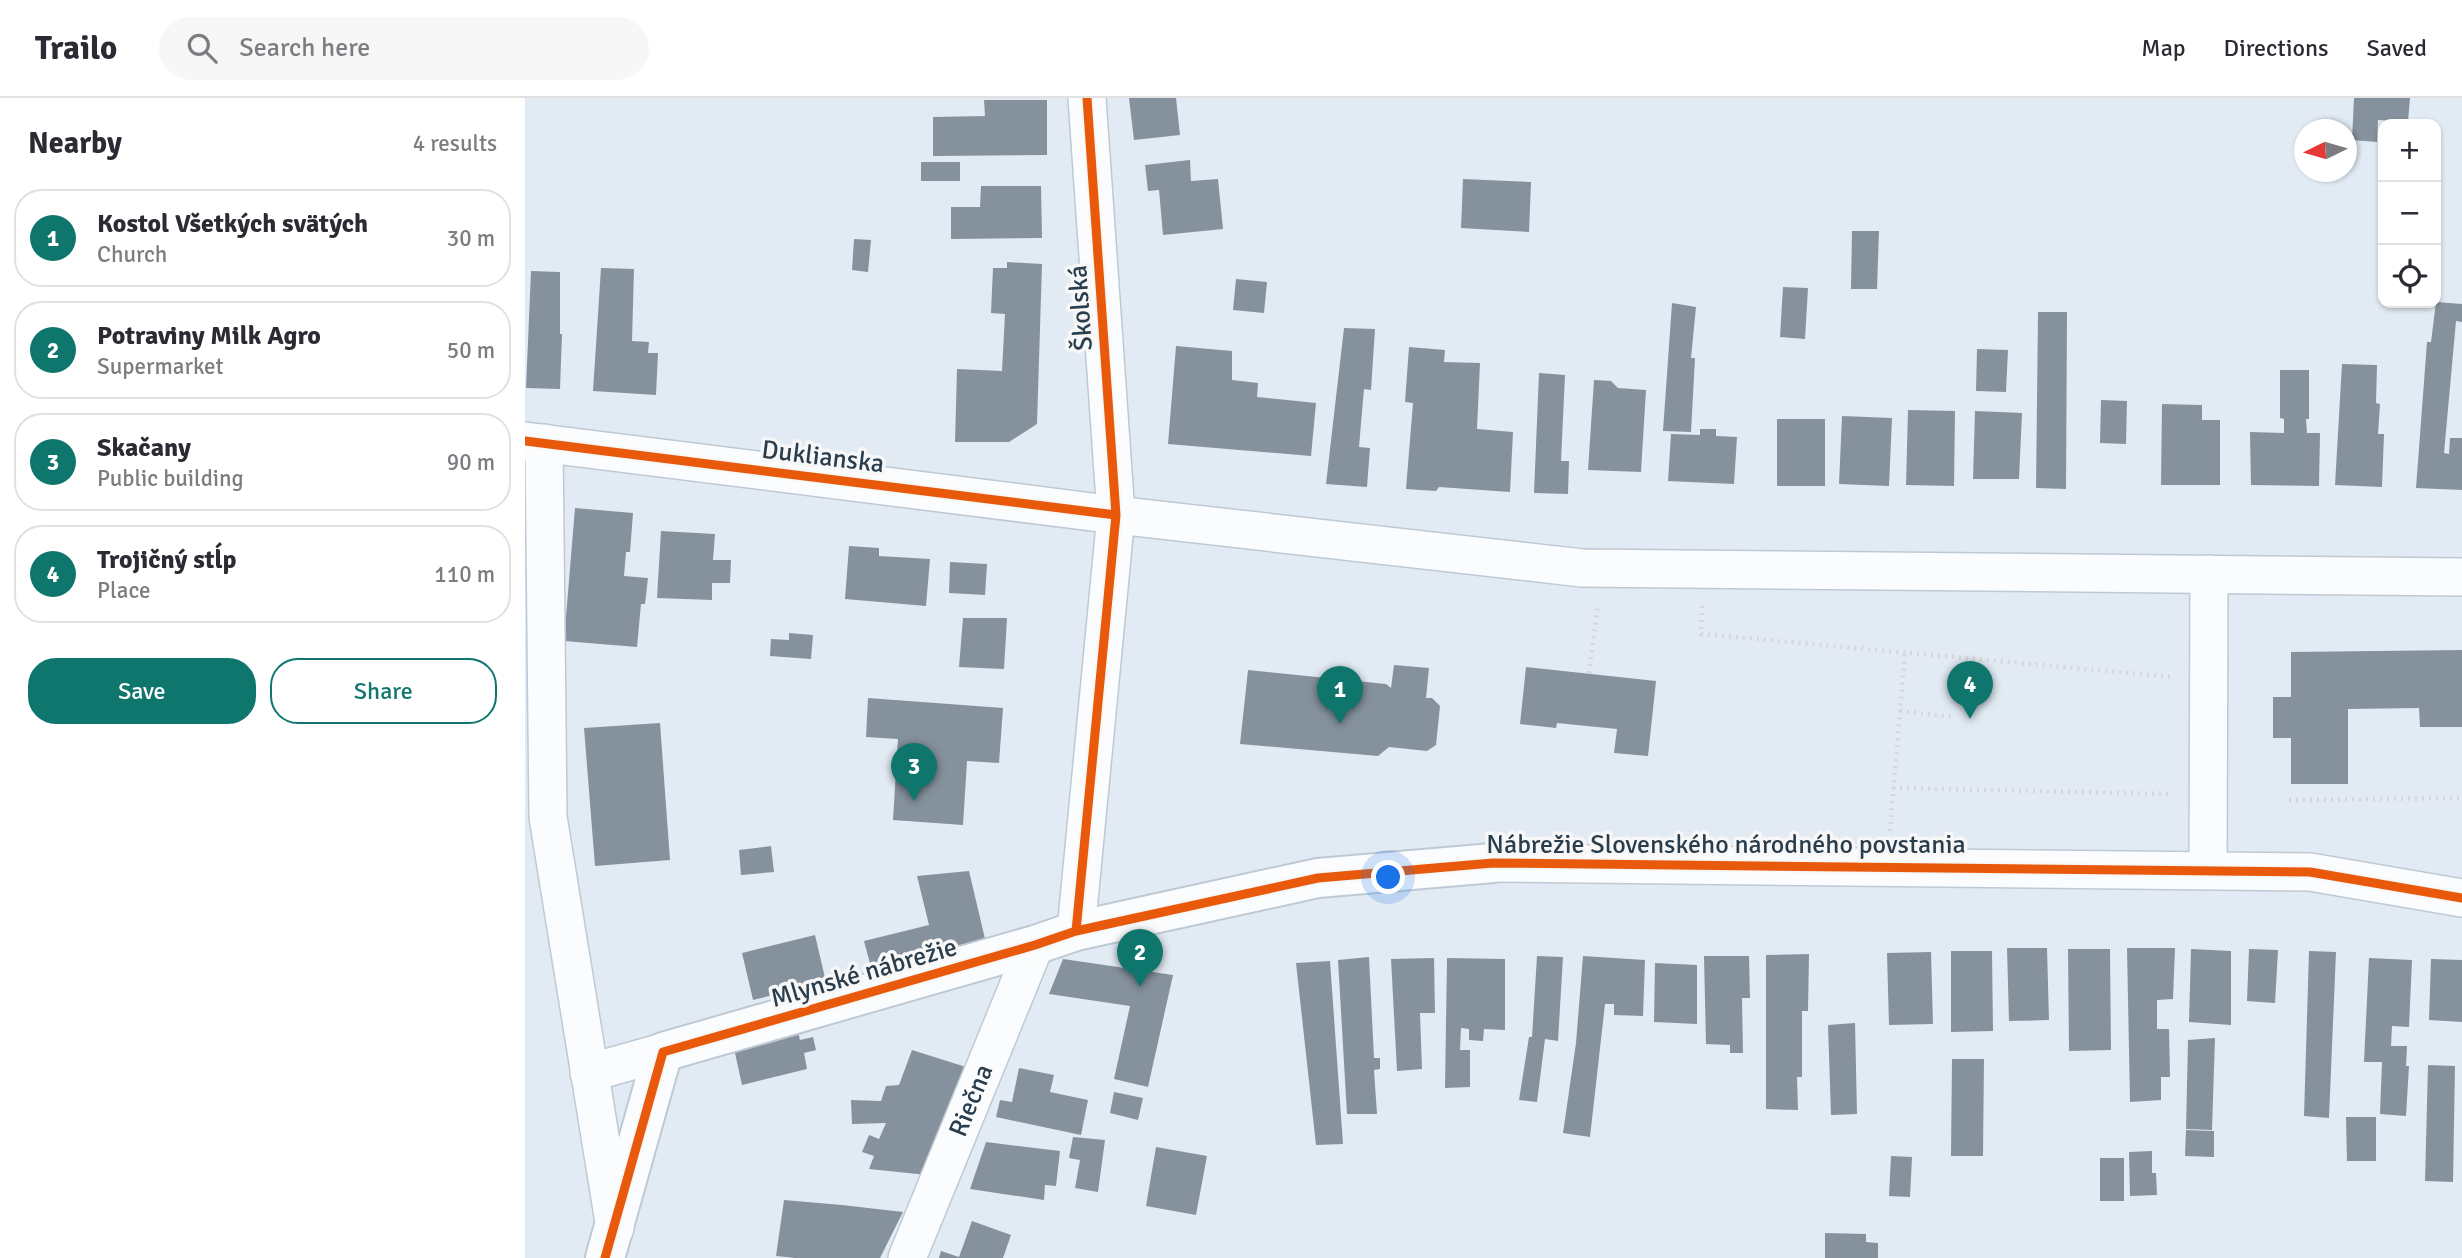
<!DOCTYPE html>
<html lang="en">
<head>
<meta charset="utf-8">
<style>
  :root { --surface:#fff; --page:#f7f7f7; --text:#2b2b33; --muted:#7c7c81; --line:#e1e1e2; --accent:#0f766e }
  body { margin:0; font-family:Signika,sans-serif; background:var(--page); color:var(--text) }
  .controls { position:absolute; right:21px; top:21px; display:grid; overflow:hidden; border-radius:14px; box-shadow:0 2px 5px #0004 }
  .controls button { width:63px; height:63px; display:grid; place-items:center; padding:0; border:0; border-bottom:2px solid var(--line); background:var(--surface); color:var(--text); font:35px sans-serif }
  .compass { position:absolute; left:1769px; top:21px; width:63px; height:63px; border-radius:50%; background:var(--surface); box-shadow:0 2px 5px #0004; rotate:265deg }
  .you { position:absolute; left:864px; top:780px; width:24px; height:24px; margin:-18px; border:5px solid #fff; border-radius:50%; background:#1a73e8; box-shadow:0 0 0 10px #1a73e833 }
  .badge { display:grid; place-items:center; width:46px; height:46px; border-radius:50%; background:var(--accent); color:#fff; font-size:23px; font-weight:700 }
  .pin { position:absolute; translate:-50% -58px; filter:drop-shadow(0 2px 4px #0008) }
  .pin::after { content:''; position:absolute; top:37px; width:24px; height:21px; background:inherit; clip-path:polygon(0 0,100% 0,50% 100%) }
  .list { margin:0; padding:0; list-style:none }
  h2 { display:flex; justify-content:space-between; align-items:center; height:91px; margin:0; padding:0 28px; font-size:30px }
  h2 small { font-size:23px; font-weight:400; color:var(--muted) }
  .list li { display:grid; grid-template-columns:46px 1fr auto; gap:21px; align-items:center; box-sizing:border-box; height:98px; margin:0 14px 14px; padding:0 14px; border:2px solid var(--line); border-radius:28px }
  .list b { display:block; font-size:26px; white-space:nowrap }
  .list p { margin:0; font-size:23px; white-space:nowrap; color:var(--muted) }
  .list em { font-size:23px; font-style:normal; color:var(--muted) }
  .actions { display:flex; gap:14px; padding:21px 28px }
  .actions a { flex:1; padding:16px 0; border:2px solid var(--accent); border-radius:28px; text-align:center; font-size:24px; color:var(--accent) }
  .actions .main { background:var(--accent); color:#fff }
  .icon { flex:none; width:38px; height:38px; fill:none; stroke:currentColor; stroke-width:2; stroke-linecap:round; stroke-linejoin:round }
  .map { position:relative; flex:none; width:1937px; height:1160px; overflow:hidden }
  header { display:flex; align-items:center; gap:42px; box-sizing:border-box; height:98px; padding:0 35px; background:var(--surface); border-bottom:2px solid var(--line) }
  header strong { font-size:33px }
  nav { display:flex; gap:38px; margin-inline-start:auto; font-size:24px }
  .search { width:490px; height:63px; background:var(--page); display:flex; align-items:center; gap:18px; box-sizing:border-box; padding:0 24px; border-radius:38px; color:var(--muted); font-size:26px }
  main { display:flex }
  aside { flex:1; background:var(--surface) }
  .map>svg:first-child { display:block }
  .building { fill:#85929d }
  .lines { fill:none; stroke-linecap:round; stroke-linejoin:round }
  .minor-casing { stroke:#bdcad5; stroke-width:40 }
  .tertiary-casing { stroke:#bdcad5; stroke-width:42 }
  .path { stroke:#d3d7da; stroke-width:4.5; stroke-dasharray:2 5; stroke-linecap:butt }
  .minor { stroke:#fbfcfd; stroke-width:37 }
  .tertiary { stroke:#fbfcfd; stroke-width:38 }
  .cycleway-casing { stroke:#f7f7f7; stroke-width:13 }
  .cycleway { stroke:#e8590c; stroke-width:9 }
  .labels { text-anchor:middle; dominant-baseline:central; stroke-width:7; stroke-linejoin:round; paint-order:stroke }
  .street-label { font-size:26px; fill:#293d4c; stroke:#f7f7f7 }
</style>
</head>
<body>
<header>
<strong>Trailo</strong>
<div class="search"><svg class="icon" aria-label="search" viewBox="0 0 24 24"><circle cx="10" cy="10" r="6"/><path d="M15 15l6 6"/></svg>Search here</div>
<nav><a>Map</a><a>Directions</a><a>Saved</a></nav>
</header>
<main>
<aside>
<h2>Nearby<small>4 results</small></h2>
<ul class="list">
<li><span class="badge">1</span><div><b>Kostol Všetkých svätých</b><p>Church</p></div><em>30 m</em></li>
<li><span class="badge">2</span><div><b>Potraviny Milk Agro</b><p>Supermarket</p></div><em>50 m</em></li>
<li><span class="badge">3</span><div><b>Skačany</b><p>Public building</p></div><em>90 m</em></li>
<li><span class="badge">4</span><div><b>Trojičný stĺp</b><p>Place</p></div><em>110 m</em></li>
</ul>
<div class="actions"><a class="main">Save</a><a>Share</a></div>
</aside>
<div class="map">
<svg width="1937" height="1160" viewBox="0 0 1937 1160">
  <rect width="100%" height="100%" fill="#e2ebf4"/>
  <!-- building -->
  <path class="building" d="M604,0H651L655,37L609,42Z
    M1829,0H1885L1883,24L1853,22L1852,44L1827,42Z
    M459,2H522V57L408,58V19L460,18Z
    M665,62L666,83L693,81L698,131L638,137L634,92L623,93L620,67Z
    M396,64H435V83H396Z
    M938,81L1006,84L1004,134L936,130Z
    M456,88H516L517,140L426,141V109H455Z
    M1327,133H1354L1352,191H1326Z
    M329,141L346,142L343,174L327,172Z
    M482,164L517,166L512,326L484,344H430L432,271L477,273L480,216L466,215L468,170H482Z
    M76,170L109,171L107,243L124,244L123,255H133L131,297L68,293Z
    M6,173L35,174V236H37L35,291L1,290Z
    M711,181L742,184L739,215L708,212Z
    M1258,189L1283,190L1280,241L1255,239Z
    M1911,204L1937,206V224L1931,223L1919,355L1924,356L1925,340H1937V392L1891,390L1902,244H1906Z
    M1147,205L1171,209L1166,260H1170L1166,334L1138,333Z
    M1513,214H1542L1541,391L1511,390Z
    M819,230L850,231L846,292L839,291L834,349L845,350L842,389L801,386Z
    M651,248L707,253V282L733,285L732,299L791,305L786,358L643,346Z
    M884,249L920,252L919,264L955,265L952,331L988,334L985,394L914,389L911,393L881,391L888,305L880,304Z
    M1452,251L1483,252L1481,294L1451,293Z
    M1817,266L1852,267L1851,305L1855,306L1853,336H1859L1857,389L1810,387Z
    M1755,272H1784V321H1781L1782,335H1795L1794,388L1726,387L1725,334L1759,335V321L1755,320Z
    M1014,275L1040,277L1036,363H1044L1043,396L1009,395Z
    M1069,282L1086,283L1093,290L1121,292L1116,374L1063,372Z
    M1576,302L1602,303L1601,346L1575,345Z
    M1637,306L1677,307V322H1695V387H1636Z
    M1383,312L1430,313L1429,388L1381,387Z
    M1450,313L1497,315L1494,381H1448Z
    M1317,318L1367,320L1364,388L1314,386Z
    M1252,321H1300V388H1252Z
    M1175,331H1191V338L1212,339L1209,386L1143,383L1146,336L1175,337Z
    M50,410L108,415L105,454H101L99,478L123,480L120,506H116L112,549L39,543Z
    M136,433L190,436L188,462H206L205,485H187V502L132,500Z
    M324,448L354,450V458L405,461L401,508L320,501Z
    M425,464L462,466L460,497L424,495Z
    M438,520H482L479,571L434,569Z
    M264,535L288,537L286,561L245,558L246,541L264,542Z
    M1937,552V629H1895L1894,610L1823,611V686H1766V640H1748V599H1766V554Z
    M869,567L904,570L901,600H907L915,608L911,647L902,653L864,649L853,658L715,646L723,572L861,586L866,590Z
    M1001,569L1131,583L1123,658L1089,655L1092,631L1032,625L1031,630L995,626Z
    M343,600L478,610L474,665L442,663L438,727L368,722L373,641L341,639Z
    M135,625L145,762L70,768L59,630Z
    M246,748L249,774L216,777L214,752Z
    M444,773L461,845L347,873L339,843L404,827L392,778Z
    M290,837L301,884L228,902L217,855Z
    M1482,850H1522L1524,922L1484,923Z
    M1602,850H1650L1648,901L1632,902V931H1644L1645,979H1636V1002L1605,1004Z
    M1543,851H1585L1586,952L1544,953Z
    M1666,851L1706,853V927L1664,924Z
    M1724,851L1753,852L1750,905L1722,903Z
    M1426,853H1467L1468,933L1426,934Z
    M1784,853L1811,854L1804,1020L1779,1018Z
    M1406,854L1408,926L1364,927L1362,855Z
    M1284,856L1283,913H1277V979H1272L1273,1012L1241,1011V857Z
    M1012,858L1038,859L1033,943L1020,941L1012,1004L994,1002L1004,939H1007Z
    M1058,858L1120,862L1118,918L1089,917V906H1080L1065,1039L1038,1035L1051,945Z
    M1179,858H1224L1225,900H1217L1218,955H1205V947L1181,946Z
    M844,859L849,960H855V971L849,972L852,1016H822L813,862Z
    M909,860L910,915H895L897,971L872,973L866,861Z
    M922,860L980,861V932L959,931L958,943L944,942V931L936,930L935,952H945V989L920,990Z
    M1844,860L1887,862L1884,929L1867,928L1866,948H1882L1881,968H1884L1881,1018L1855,1016L1857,964H1839Z
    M538,861L648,877L623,989L589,981L605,908L524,896Z
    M1906,861L1937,862V924L1904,922Z
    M805,863L818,1046L791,1047L771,865Z
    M1130,865L1172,867V926L1129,924Z
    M1330,925L1332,1016L1306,1017L1303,927Z
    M272,930L275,942L288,939L291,952L279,955L282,971L217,987L208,946Z
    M1690,940L1687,1032L1661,1031L1663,942Z
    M387,952L441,969L402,1077L344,1071L349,1058L337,1054L344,1037L354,1041L361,1025L327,1026L326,1002L356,1003L361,988L374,987Z
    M1427,961H1459L1458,1058H1426Z
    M1903,967L1930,968L1928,1084L1900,1083Z
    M494,970L529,977L525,994L563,1002L556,1037L471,1019L475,1002L487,1004Z
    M589,994L618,1000L613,1022L585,1015Z
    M1821,1019H1851V1063H1822Z
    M1661,1032L1689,1033V1059L1660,1058Z
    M548,1039L580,1042L573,1094L550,1090L555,1062L544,1060Z
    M461,1044L535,1053L531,1088L520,1087L519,1102L445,1091Z
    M631,1049L682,1058L671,1117L621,1108Z
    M1627,1053V1075H1631L1632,1097L1605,1098L1604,1054Z
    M1366,1058L1387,1059L1385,1099L1364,1098Z
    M1575,1060H1599V1103H1575Z
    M259,1102L317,1107L378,1114L355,1160H270L251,1158Z
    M447,1123L486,1137L478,1160H414L416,1153L434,1159Z
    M1300,1135L1341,1136V1144L1353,1145V1160H1300Z"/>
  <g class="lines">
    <defs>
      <g id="minor">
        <path d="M0,343L591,417L1057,470L1937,479"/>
        <path d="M19,345L23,719L90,1130"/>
        <path d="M968,765L1785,774L1937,800"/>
        <path d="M1683,773L1684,476"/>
        <path d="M551,833L591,417L562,0"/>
        <path d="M64,975L138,954"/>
        <path id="s1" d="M382,1160L510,847"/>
      </g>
      <path id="tertiary" d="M80,1160L138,954L510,847L551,833L793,780L968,765"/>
    </defs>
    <!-- minor casing -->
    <use href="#minor" class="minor-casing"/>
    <!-- tertiary casing -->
    <use href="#tertiary" class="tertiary-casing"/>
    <!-- path -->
    <path class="path" d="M1177,508L1176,536L1648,579
      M1064,575L1073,507
      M1375,613L1427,619
      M1368,690L1648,696
      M1764,702L1937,700
      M1365,733L1380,554"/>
    <!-- minor -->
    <use href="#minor" class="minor"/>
    <!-- tertiary -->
    <use href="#tertiary" class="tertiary"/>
    <defs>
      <path id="cycleway" d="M0,343L591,417
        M551,833L591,417L562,0
        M80,1160L138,954L510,847L551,833L793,780L968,765L1785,774L1937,800"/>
    </defs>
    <!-- cycleway casing -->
    <use href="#cycleway" class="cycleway-casing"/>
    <!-- cycleway -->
    <use href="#cycleway" class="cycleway"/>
  </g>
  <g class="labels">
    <!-- street labels -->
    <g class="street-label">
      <text transform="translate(556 210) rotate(-94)">Školská</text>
      <text transform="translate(298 359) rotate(7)">Duklianska</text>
      <text x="1201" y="747">Nábrežie Slovenského národného povstania</text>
      <text transform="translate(339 875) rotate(-16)">Mlynské nábrežie</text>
      <text stroke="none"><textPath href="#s1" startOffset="170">Riečna</textPath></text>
    </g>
  </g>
</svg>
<div class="controls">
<button>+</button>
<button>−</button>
<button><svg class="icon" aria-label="locate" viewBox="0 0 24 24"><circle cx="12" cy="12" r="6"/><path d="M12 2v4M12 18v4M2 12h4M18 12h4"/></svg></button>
</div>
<svg class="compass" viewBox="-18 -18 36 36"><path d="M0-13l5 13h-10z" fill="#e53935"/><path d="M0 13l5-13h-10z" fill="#7c7c81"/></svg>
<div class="you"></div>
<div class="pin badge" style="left:815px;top:626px">1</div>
<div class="pin badge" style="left:615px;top:889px">2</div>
<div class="pin badge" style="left:389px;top:703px">3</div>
<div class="pin badge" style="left:1445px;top:621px">4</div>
</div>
</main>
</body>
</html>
